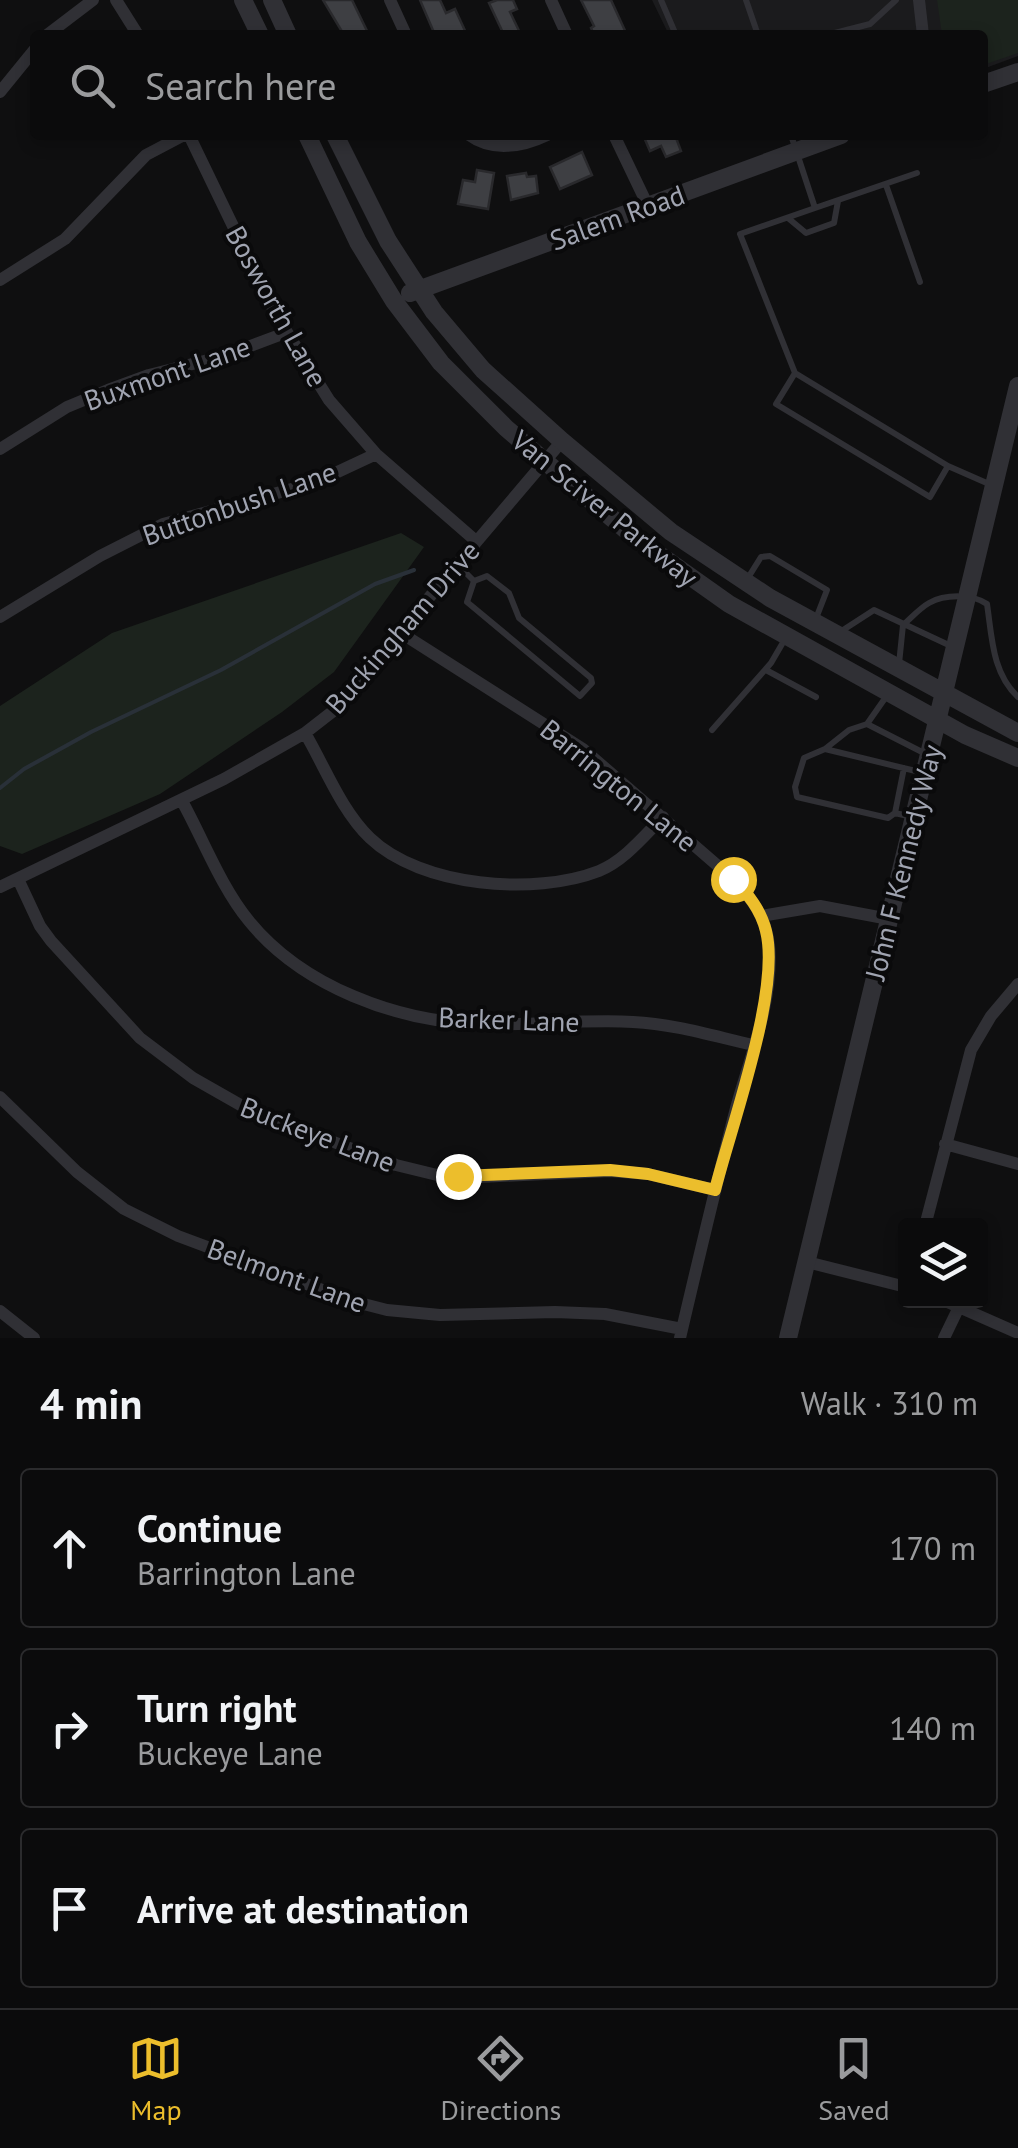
<!DOCTYPE html>
<html lang="en">
<head>
<meta charset="utf-8">
<style>
  :root { --surface:#0b0b0c; --page:#19191a; --text:#f1f3f6; --muted:#9a9b9d; --line:#2b2b2d; --accent:#ecbe2c }
  body { margin:0; font-family:"PT Sans",sans-serif; background:var(--page); color:var(--text) }
  .controls { position:absolute; right:30px; bottom:30px; display:grid; overflow:hidden; border-radius:10px; box-shadow:0 5px 15px #0003 }
  .controls button { width:90px; height:90px; display:grid; place-items:center; padding:0; border:0; border-bottom:2px solid var(--line); background:var(--surface); color:var(--text); font:50px sans-serif }
  .stop { position:absolute; width:30px; height:30px; margin:-22px; border:8px solid #ecbe2c; border-radius:50%; background:#fff }
  .stop.end { background:#ecbe2c; border-color:#fff; box-shadow:0 2px 10px #0008 }
  .list { margin:0; padding:0; list-style:none }
  h2 { display:flex; justify-content:space-between; align-items:center; height:130px; margin:0; padding:0 40px; font-size:42px }
  h2 small { font-size:32px; font-weight:400; color:var(--muted) }
  .list li { display:grid; grid-template-columns:65px 1fr auto; gap:30px; align-items:center; box-sizing:border-box; height:160px; margin:0 20px 20px; padding:0 20px; border:2px solid var(--line); border-radius:10px }
  .list b { display:block; font-size:38px; white-space:nowrap }
  .list p { margin:0; font-size:32px; white-space:nowrap; color:var(--muted) }
  .list em { font-size:32px; font-style:normal; color:var(--muted) }
  .icon { flex:none; width:55px; height:55px; fill:none; stroke:currentColor; stroke-width:2; stroke-linecap:round; stroke-linejoin:round }
  .map { position:relative; flex:none; width:1018px; height:1338px; overflow:hidden }
  .search { position:absolute; background:var(--surface); box-shadow:0 5px 15px #0003; left:30px; right:30px; top:30px; height:110px; display:flex; align-items:center; gap:25px; box-sizing:border-box; padding:0 35px; border-radius:10px; color:var(--muted); font-size:38px }
  .sheet { height:670px; background:var(--surface) }
  nav { display:flex; justify-content:space-around; align-items:center; box-sizing:border-box; height:140px; border-top:2px solid var(--line); background:var(--surface); font-size:28px; color:var(--muted) }
  nav a { display:grid; justify-items:center; gap:5px }
  nav .on { color:var(--accent) }
  .map>svg:first-child { display:block }
  .built { fill:#1b1b1d }
  .green { fill:#1c231d }
  .lines { fill:none; stroke-linecap:round; stroke-linejoin:round }
  .stream { stroke:#293038; stroke-width:4 }
  .building { fill:#3e3f43; stroke:#29292c; stroke-width:2.5 }
  .service { stroke:#303035; stroke-width:6 }
  .minor { stroke:#303035; stroke-width:12 }
  .tertiary { stroke:#303035; stroke-width:18 }
  .route { stroke:#ecbe2c; stroke-width:12 }
  .labels { text-anchor:middle; dominant-baseline:central; stroke-width:8; stroke-linejoin:round; paint-order:stroke }
  .street-label { font-size:28px; fill:#a0a4b1; stroke:#0a0a0b }
</style>
</head>
<body>
<div class="map">
<svg width="1018" height="1338" viewBox="0 0 1018 1338">
  <rect width="100%" height="100%" fill="#0f0f10"/>
  <!-- built -->
  <path class="built" d="M652,0H1018V56L983,69V35H669Z"/>
  <!-- green -->
  <path class="green" d="M937,0H1018V53L983,65V35H942Z
    M401,533L424,547L334,672L282,712L160,794L22,854L0,846V706L112,633Z"/>
  <g class="lines">
    <!-- stream -->
    <path class="stream" d="M0,788L24,769L91,732L221,670L375,584L414,570"/>
  </g>
  <!-- building -->
  <path class="building" d="M323,0H352L369,35H344Z
    M420,0H440L446,13L455,9L467,35H448L446,32L435,35Z
    M497,0H513L517,9L510,12L521,35H504L489,3Z
    M581,0H611L627,35H594L591,28L594,26Z
    M643,135H675L681,151L666,157L661,146L650,151Z
    M582,152L592,175L560,189L550,167Z
    M477,170L494,173L488,209L458,204L463,180L475,182Z
    M526,173L527,177L536,176L538,193L511,200L507,176Z"/>
  <g class="lines">
    <!-- service -->
    <path class="service" d="M661,0L676,35
      M746,0L758,35
      M827,35L870,24L896,0
      M791,135L815,208L740,234L795,373L776,404L930,497L948,466L989,484
      M886,185L920,282
      M815,208L917,173
      M788,218L806,233L834,223L838,201
      M795,373L948,466
      M457,564L474,581L467,602L580,696L592,683L591,678L519,618L509,593L487,576L474,581
      M746,581L761,557L770,556L827,590L815,621
      M840,632L874,610L953,647
      M899,664L903,625C911,618 920,608 929,603C945,594 973,594 987,604C992,637 992,673 1018,697
      M766,670L816,697
      M888,694L867,724L849,730L825,749L924,773
      M867,724L924,753
      M712,730L771,663L785,639
      M825,749L804,758L795,787L797,797L888,818L895,813
      M904,768L895,813L912,817"/>
    <!-- minor -->
    <path class="minor" d="M116,0L138,35
      M390,0L406,35
      M551,0L567,35
      M919,0L923,35
      M47,35L93,0
      M0,92L35,49
      M189,135L275,313L329,400L376,454L476,541
      M469,135C492,152 522,147 547,135
      M614,135L648,206
      M0,280L65,239L146,155L184,135
      M0,449L67,407L108,390L149,375L224,356L285,333
      M0,617L100,556L163,524L314,483L376,454
      M398,631L583,749L733,879C752,898 766,918 769,945C774,999 750,1057 736,1108C716,1185 698,1261 680,1338
      M305,733C325,767 341,810 370,838C421,887 535,896 599,871C624,861 644,836 663,817
      M182,801C203,839 221,887 249,921C302,986 397,1022 480,1024C531,1026 582,1019 633,1022C674,1024 713,1036 753,1045
      M18,879L40,926L51,941L140,1038L193,1078L251,1111L355,1150L396,1165L437,1175L480,1177L610,1171L648,1174L715,1190
      M0,887L224,779L305,733L332,712L562,441
      M761,916L820,906L889,919
      M0,1097L77,1172L124,1209L178,1236L352,1301L387,1310L440,1315L555,1312L605,1314L682,1329
      M945,1144L1018,1164
      M925,1226L971,1050L991,1016L1018,984
      M807,1262L906,1287
      M943,1300L1018,1333
      M0,1311L34,1338
      M944,1338L958,1309"/>
    <!-- tertiary -->
    <path class="tertiary" d="M243,0L260,35
      M272,0L288,35
      M983,84L1018,72
      M307,135L358,242L394,301L441,363L506,428L633,536L729,604L965,735L1018,758
      M335,135L388,241L434,312L483,370L562,441L671,532L770,598L1018,733
      M410,293L841,135
      M788,1338L1018,386"/>
  </g>
  <g class="lines">
    <!-- route -->
    <path class="route" d="M458,1176L610,1170L648,1174L715,1190C731,1126 781,991 766,931C761,910 748,894 733,879"/>
  </g>
  <g class="labels">
    <!-- street labels -->
    <g class="street-label">
      <text transform="translate(617 217) rotate(-20)">Salem Road</text>
      <text transform="translate(277 306) rotate(61)">Bosworth Lane</text>
      <text transform="translate(167 373) rotate(-19)">Buxmont Lane</text>
      <text transform="translate(239 503) rotate(-19)">Buttonbush Lane</text>
      <text transform="translate(605 508) rotate(39)">Van Sciver Parkway</text>
      <text transform="translate(402 627) rotate(-49)">Buckingham Drive</text>
      <text transform="translate(619 785) rotate(39)">Barrington Lane</text>
      <text transform="translate(903 862) rotate(-76)">John F Kennedy Way</text>
      <text transform="translate(509 1019) rotate(2)">Barker Lane</text>
      <text transform="translate(318 1134) rotate(21)">Buckeye Lane</text>
      <text transform="translate(287 1275) rotate(20)">Belmont Lane</text>
    </g>
  </g>
</svg>
<div class="controls">
<button><svg class="icon" aria-label="layers" viewBox="0 0 24 24"><path d="M12 4l9 5-9 5-9-5zM3 14l9 5 9-5"/></svg></button>
</div>
<div class="stop" style="left:733px;top:879px"></div>
<div class="stop end" style="left:458px;top:1176px"></div>
<div class="search"><svg class="icon" aria-label="search" viewBox="0 0 24 24"><circle cx="10" cy="10" r="6"/><path d="M15 15l6 6"/></svg>Search here</div>
</div>
<section class="sheet">
<h2>4 min<small>Walk · 310 m</small></h2>
<ul class="list">
<li><svg class="icon" aria-label="ahead" viewBox="0 0 24 24"><path d="M12 20V5M6 11l6-6 6 6"/></svg><div><b>Continue</b><p>Barrington Lane</p></div><em>170 m</em></li>
<li><svg class="icon" aria-label="right" viewBox="0 0 24 24"><path d="M7 20v-9h11M14 6l5 5-5 5"/></svg><div><b>Turn right</b><p>Buckeye Lane</p></div><em>140 m</em></li>
<li><svg class="icon" aria-label="arrive" viewBox="0 0 24 24"><path d="M6 21V4h12l-3 4 3 4H6"/></svg><div><b>Arrive at destination</b></div></li>
</ul>
</section>
<nav>
<a class="on"><svg class="icon" aria-label="map" viewBox="0 0 24 24"><path d="M3 6l6-2 6 2 6-2v14l-6 2-6-2-6 2zM9 4v14M15 6v14"/></svg>Map</a>
<a><svg class="icon" aria-label="directions" viewBox="0 0 24 24"><path d="M12 3l9 9-9 9-9-9zM9 14v-3h6M13 9l2 2-2 2"/></svg>Directions</a>
<a><svg class="icon" aria-label="saved" viewBox="0 0 24 24"><path d="M7 4h10v16l-5-4-5 4z"/></svg>Saved</a>
</nav>
</body>
</html>
